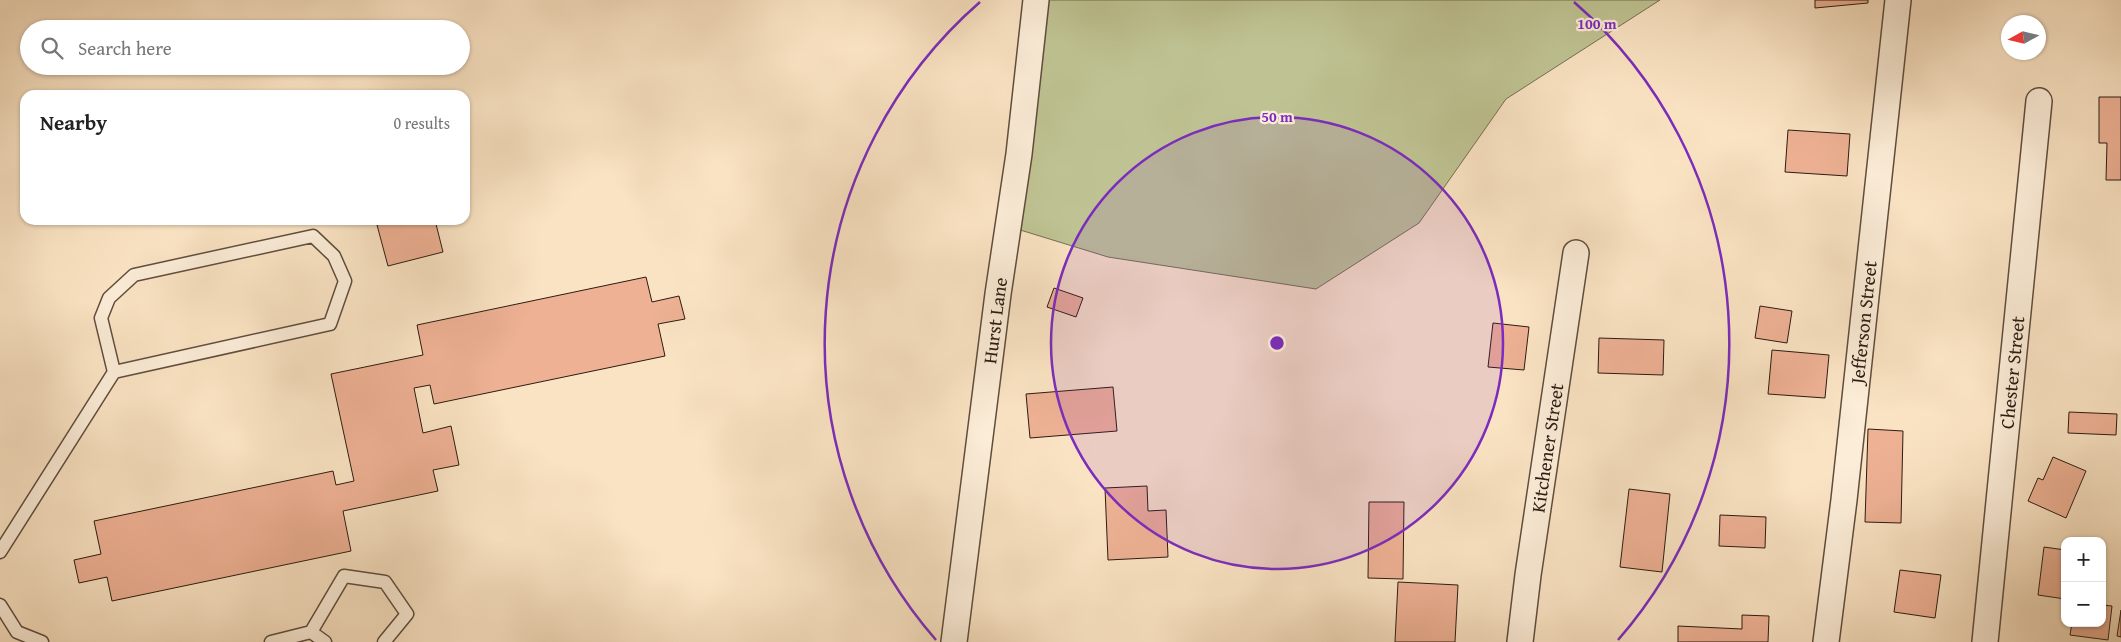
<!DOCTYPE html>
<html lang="en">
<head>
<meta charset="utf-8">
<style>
  :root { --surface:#fff; --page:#f6f6f6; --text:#222; --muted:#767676; --line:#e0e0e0 }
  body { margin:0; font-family:"Gentium Book Plus",serif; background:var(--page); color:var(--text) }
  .controls { position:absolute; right:15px; bottom:15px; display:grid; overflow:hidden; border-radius:10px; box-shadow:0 1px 4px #0004 }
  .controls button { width:45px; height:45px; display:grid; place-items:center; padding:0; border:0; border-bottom:1px solid var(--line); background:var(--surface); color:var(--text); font:25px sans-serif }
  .compass { position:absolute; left:2001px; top:15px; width:45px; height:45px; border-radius:50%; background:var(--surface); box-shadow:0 1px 4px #0004; rotate:262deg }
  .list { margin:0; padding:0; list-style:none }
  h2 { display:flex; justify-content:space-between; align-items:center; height:65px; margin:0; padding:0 20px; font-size:21px }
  h2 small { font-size:16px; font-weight:400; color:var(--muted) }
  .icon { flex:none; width:28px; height:28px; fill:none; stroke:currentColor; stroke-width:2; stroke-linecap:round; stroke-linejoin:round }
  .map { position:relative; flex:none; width:2121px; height:642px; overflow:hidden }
  .search { position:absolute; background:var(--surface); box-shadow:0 1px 4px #0004; left:20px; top:20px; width:450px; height:55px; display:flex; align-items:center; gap:12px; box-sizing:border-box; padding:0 18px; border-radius:28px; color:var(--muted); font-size:19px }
  .panel { position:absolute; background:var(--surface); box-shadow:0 1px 4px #0004; left:20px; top:90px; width:450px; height:135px; border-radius:15px }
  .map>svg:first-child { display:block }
  .green { fill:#bfc393; stroke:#756f53 }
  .building { fill:#eeb194; stroke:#2b1b13 }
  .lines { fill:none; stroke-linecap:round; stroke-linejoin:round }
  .service-casing { stroke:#5f4d3f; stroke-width:15 }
  .minor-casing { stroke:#5f4d3f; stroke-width:28 }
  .service { stroke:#fcedd8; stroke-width:12 }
  .minor { stroke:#fcedd8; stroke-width:25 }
  .ring { fill:none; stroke:#7b2cbf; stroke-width:2.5 }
  .labels { text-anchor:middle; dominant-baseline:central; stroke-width:4.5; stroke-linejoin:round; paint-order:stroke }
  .street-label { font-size:19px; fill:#2b1b13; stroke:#fcedd8 }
  .centre { fill:#7b2cbf; stroke:#fcedd8; stroke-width:2.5 }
  .ring-label { font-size:15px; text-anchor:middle; font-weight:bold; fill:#7b2cbf; stroke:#fcedd8; stroke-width:4.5; stroke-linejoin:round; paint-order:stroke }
</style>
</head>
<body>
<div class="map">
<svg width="2121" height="642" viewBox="0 0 2121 642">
  <rect width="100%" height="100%" fill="#fae3c3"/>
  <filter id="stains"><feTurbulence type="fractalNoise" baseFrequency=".004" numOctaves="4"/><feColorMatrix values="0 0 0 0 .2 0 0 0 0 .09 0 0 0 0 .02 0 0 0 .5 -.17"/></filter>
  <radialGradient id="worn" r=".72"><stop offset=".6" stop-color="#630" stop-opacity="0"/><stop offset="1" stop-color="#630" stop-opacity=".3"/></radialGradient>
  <!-- green -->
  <path class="green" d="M1030,0H1660L1506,99L1419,223L1316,289L1108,257L1004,225Z"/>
  <!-- building -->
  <path class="building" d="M1815,0H1868V3L1815,8Z
    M2099,97H2121V180H2106L2107,143H2099Z
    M1788,130L1850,134L1847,176L1785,172Z
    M398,220H435L443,252L388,266L377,225Z
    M646,277L652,302L679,296L685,319L658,324L665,356L434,404L430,385L414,388L423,433L451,426L459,465L433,470L438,491L343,511L351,551L112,601L107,577L79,583L74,560L101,554L94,521L333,471L336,485L354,481L331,374L423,355L417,325Z
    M1054,288L1083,298L1076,317L1047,307Z
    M1760,306L1792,311L1787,343L1755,338Z
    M1493,323L1529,327L1524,370L1488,367Z
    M1599,338L1664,340L1663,375L1598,373Z
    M1772,350L1829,355L1825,398L1768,394Z
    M1113,387L1117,431L1030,438L1026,394Z
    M2069,412L2117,414L2116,435L2068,433Z
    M1868,429L1903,431L1901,523L1865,522Z
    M2053,457L2086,471L2066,518L2028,501L2038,478L2043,480Z
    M1147,486L1148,511L1166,510L1168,557L1108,560L1105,488Z
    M1629,489L1670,494L1662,572L1620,567Z
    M1369,502H1404L1403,579L1368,578Z
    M1720,515L1766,517L1765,548L1719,546Z
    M2044,547L2065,550V599L2038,595Z
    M1900,570L1941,575L1935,618L1894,612Z
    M1398,582L1458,585L1455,642H1395Z
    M2102,605L2112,606L2108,640L2070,635L2072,623H2102Z
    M2121,610V637L2117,636Z
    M1742,615L1769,616L1768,642H1678V626L1742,629Z"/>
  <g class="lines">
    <defs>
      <path id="service" d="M0,552L114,372L330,324L345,281L334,256L313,236L134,275L109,298L101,318L114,372
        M0,605L17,632L42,642
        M311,632L344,576L385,582L407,614L384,642
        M271,642L311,632L325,642"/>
      <g id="minor">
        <path id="s1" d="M954,642L998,294L1019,154L1036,0"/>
        <path id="s2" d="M1520,642L1528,575L1576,253"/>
        <path id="s3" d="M1826,642L1844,500L1898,0"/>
        <path id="s4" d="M1985,642L2039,101"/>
      </g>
    </defs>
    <!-- service casing -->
    <use href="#service" class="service-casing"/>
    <!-- minor casing -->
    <use href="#minor" class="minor-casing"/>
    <!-- service -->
    <use href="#service" class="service"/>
    <!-- minor -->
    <use href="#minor" class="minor"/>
  </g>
  <!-- distance rings -->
  <circle cx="1277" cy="343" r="226" fill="#7b2cbf" fill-opacity=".12"/>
  <g class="ring">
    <circle cx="1277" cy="343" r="226"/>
    <path d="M936 640A452 452 0 0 1 980 2M1574 2A452 452 0 0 1 1618 640"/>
  </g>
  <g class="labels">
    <!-- street labels -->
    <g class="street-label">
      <text stroke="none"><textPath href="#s1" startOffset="324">Hurst Lane</textPath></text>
      <text stroke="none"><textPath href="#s3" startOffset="322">Jefferson Street</textPath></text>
      <text stroke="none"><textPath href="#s4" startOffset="271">Chester Street</textPath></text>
      <text stroke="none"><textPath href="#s2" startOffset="196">Kitchener Street</textPath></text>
    </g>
  </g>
  <circle cx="1277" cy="343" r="8" class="centre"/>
  <g class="ring-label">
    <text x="1597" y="29">100 m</text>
    <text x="1277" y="122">50 m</text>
  </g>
  <rect width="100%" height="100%" filter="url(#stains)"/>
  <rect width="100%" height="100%" fill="url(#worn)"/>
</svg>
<div class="controls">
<button>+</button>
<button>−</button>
</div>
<svg class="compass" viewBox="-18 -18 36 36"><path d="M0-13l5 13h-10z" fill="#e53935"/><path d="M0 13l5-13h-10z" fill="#767676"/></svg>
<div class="search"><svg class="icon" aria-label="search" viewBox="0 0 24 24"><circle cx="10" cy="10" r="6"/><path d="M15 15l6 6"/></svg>Search here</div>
<section class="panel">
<h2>Nearby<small>0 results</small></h2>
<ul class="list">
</ul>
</section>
</div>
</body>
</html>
